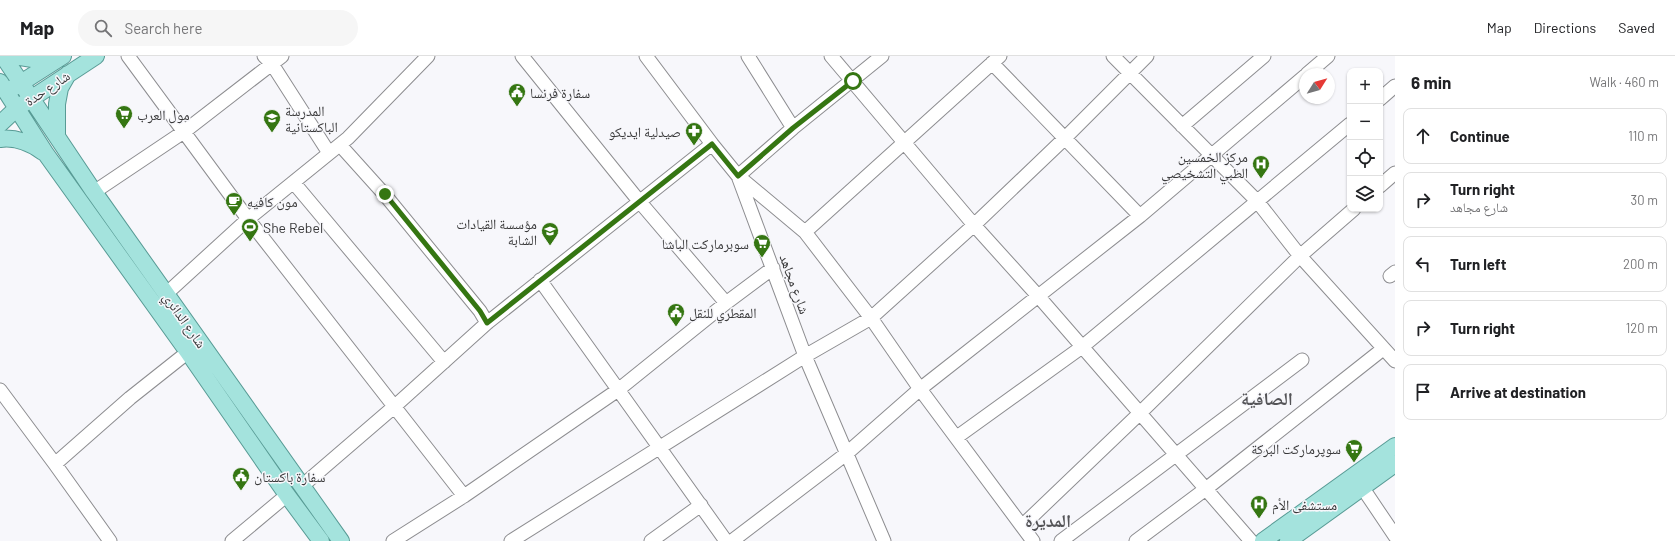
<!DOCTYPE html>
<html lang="en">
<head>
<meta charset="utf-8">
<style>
  :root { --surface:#fff; --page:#f6f6f6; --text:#202124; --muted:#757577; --line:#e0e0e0 }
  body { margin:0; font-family:Barlow,"Noto Naskh Arabic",sans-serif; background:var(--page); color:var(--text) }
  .controls { position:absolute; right:12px; top:12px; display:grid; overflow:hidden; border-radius:8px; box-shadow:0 1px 3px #0004 }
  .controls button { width:36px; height:36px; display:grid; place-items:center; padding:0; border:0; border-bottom:1px solid var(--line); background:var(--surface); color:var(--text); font:20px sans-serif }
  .compass { position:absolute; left:1299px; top:12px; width:36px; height:36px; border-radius:50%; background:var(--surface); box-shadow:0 1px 3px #0004; rotate:53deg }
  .stop { position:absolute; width:12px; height:12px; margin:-9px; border:3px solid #357612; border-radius:50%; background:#fff }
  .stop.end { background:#357612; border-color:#fff; box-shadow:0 1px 4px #0008 }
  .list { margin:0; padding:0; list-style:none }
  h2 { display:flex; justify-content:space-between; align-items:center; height:52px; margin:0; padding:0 16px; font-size:17px }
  h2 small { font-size:13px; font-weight:400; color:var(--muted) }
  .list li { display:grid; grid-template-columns:26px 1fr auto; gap:12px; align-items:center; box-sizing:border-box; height:56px; margin:0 8px 8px; padding:0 8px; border:1px solid var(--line); border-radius:8px }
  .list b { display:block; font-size:15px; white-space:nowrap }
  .list p { margin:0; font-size:13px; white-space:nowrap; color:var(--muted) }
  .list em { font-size:13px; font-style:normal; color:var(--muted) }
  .icon { flex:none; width:22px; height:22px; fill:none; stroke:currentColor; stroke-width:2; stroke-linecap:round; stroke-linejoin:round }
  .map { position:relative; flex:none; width:1395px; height:485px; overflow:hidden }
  header { display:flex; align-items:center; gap:24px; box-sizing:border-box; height:56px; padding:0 20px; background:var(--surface); border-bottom:1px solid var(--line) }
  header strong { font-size:19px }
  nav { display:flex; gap:22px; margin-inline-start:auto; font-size:14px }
  .search { width:280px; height:36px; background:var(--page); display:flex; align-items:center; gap:10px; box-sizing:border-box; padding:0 14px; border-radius:22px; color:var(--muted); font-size:15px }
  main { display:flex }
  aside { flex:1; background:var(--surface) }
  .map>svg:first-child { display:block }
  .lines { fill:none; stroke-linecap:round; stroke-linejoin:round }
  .minor-casing { stroke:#8d8d90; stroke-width:15 }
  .major-casing { stroke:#589b95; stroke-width:18 }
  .minor { stroke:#fff; stroke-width:13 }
  .major { stroke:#a4e3dd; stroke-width:16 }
  .route { stroke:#357612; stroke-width:5 }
  .labels { text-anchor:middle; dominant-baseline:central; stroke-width:3; stroke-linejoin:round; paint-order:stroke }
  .street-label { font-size:14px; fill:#39393a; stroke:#f7f7fb }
  .poi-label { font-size:14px; fill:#39393a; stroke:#f7f7fb; text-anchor:start }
  .district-label { font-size:18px; font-weight:bold; fill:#545457; stroke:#f7f7fb }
</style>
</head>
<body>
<header>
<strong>Map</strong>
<div class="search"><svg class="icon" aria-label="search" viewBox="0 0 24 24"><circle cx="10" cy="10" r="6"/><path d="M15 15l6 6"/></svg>Search here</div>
<nav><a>Map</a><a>Directions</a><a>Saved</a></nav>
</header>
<main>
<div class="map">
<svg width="1395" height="485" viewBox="0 0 1395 485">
  <rect width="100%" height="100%" fill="#f7f7fb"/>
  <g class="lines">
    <defs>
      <path id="minor" d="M128,0L248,163L464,440
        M264,0L272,8L329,97
        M522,0L639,145L726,247
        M646,0L712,88L738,120L805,300L884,485
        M748,0L793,72
        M831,0L974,169L1039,241L1251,485
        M882,0L793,72L738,120L805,176L871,262L920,333L1033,485
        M1113,0L1257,145L1300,200L1395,305
        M992,7L1140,160
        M1307,18L1328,0
        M1380,43L1395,30
        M1182,70L1264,0
        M340,89L385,139L480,255L487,267
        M294,127L444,306
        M1380,130L1395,117
        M94,136L185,75L282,0
        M805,176L1000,0
        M1390,220L1395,216
        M540,224L726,485
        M166,238L248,163L348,82L428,0
        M0,334L55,408L110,485
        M957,381L1082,291L1350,68
        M55,408L130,342L188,296
        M302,430L395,350L487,267L712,88
        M1362,431L1395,480
        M1022,470L1139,358L1300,200L1354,153
        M232,485L287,439
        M393,485L464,440L618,334L726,247L773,212
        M511,485L805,300L871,262L974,169L1064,83L1147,0
        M651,485L701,449
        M732,485L846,398L920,333L1140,160L1305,20
        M1061,485L1302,304
        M1136,485L1207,432L1383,293"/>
      <path id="major" d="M3,0L94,136L341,485
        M14,0L45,5L56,4
        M0,26L46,98L188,296L287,439L321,485
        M13,32L63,0
        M0,68L17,52L96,0
        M57,80V48L60,32L68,18
        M0,83C15,81 31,87 43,96
        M1263,485L1395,390
        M1288,485L1395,408"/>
    </defs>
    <!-- minor casing -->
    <use href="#minor" class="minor-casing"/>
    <!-- major casing -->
    <use href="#major" class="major-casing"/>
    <!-- minor -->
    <use href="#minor" class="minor"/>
    <!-- major -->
    <use href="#major" class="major"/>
  </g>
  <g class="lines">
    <!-- route -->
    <path class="route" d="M385,138L480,255L487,267L712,88L738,120L793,72L853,25"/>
  </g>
  <!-- icons -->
  <defs>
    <symbol id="civic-pin" viewBox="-11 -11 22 30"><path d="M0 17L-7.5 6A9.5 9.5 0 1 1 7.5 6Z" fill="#357612" stroke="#f7f7fb"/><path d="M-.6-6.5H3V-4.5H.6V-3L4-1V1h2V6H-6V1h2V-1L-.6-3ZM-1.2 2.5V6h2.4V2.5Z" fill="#fff"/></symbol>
    <symbol id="supermarket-pin" viewBox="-11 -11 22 30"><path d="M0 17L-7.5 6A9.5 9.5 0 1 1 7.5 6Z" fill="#357612" stroke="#f7f7fb"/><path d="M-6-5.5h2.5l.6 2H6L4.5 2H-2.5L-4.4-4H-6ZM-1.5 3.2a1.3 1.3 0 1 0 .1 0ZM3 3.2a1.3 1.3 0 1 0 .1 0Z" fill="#fff"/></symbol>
    <symbol id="school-pin" viewBox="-11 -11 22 30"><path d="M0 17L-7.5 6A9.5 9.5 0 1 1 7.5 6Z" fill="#357612" stroke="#f7f7fb"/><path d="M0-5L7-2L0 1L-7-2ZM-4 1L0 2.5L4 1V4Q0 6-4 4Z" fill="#fff"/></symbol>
    <symbol id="pharmacy-pin" viewBox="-11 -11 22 30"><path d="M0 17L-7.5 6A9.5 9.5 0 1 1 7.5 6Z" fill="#357612" stroke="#f7f7fb"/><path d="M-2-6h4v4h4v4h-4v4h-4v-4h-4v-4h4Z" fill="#fff"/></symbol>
    <symbol id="hospital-pin" viewBox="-11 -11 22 30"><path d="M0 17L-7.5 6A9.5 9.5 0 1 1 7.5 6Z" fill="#357612" stroke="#f7f7fb"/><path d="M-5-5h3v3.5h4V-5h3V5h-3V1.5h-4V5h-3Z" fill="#fff"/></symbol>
    <symbol id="cafe-pin" viewBox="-11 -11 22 30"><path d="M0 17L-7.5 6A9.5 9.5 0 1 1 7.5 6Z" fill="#357612" stroke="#f7f7fb"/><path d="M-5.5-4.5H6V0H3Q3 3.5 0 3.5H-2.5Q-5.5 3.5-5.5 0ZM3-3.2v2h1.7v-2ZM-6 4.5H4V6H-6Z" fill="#fff"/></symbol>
    <symbol id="stadium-pin" viewBox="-11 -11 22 30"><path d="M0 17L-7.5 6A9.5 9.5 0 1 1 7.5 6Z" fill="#357612" stroke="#f7f7fb"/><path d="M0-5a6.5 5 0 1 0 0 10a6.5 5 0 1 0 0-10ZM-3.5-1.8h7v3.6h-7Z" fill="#fff"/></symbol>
  </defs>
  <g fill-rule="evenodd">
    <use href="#civic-pin" x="507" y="26" width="20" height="27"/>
    <use href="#supermarket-pin" x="114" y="48" width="20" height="27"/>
    <use href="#school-pin" x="262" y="52" width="20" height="27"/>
    <use href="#pharmacy-pin" x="684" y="65" width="20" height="27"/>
    <use href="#hospital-pin" x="1251" y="98" width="20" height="27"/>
    <use href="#cafe-pin" x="224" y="135" width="20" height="27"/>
    <use href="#stadium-pin" x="240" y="161" width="20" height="27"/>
    <use href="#school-pin" x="540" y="165" width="20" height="27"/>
    <use href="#supermarket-pin" x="752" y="177" width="20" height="27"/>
    <use href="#civic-pin" x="666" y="246" width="20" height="27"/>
    <use href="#supermarket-pin" x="1344" y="382" width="20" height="27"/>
    <use href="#civic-pin" x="231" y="410" width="20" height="27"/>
    <use href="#hospital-pin" x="1249" y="438" width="20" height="27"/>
  </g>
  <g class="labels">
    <!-- street labels -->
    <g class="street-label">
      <text transform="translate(47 32) rotate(-34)">شارع حدة</text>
      <text transform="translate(795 228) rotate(70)">شارع مجاهد</text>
      <text transform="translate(185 264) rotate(55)">شارع الدائري</text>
    </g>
    <!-- poi labels -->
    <g class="poi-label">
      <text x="530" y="36">سفارة فرنسا</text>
      <text x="285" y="54">المدرسة<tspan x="285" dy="16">الباكستانية</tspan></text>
      <text x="137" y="58">مول العرب</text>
      <text x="681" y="75" text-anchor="end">صيدلية ايديكو</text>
      <text x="1248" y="100" text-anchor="end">مركز الخمسين<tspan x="1248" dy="16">الطبي التشخيصي</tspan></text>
      <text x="247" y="145">مون كافيه</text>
      <text x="537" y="167" text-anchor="end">مؤسسة القيادات<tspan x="537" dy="16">الشابة</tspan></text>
      <text x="263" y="171">She Rebel</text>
      <text x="749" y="187" text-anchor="end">سوبرماركت الباشا</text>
      <text x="689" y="256">المقطري للنقل</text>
      <text x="1341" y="392" text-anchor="end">سوپرمارکت البركة</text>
      <text x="254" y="420">سفارة باكستان</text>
      <text x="1272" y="448">مستشفى الأم</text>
    </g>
    <!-- district labels -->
    <g class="district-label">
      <text x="1267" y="342">الصافية</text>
      <text x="1048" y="464">المديرة</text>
    </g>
  </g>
</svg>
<div class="controls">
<button>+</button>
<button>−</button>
<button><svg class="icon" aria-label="locate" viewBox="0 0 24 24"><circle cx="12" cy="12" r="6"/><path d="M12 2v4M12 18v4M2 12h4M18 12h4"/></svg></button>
<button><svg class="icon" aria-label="layers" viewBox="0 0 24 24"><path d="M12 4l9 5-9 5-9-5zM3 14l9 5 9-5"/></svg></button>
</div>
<svg class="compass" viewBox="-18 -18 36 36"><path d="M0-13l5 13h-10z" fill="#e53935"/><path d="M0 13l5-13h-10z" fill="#757577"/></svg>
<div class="stop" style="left:853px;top:25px"></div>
<div class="stop end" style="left:385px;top:138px"></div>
</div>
<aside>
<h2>6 min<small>Walk · 460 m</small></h2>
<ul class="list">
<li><svg class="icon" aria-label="ahead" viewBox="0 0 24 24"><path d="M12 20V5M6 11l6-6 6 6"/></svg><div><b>Continue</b></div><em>110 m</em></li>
<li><svg class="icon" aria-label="right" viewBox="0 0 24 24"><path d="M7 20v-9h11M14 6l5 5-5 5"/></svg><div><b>Turn right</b><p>شارع مجاهد</p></div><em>30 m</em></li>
<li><svg class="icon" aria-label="left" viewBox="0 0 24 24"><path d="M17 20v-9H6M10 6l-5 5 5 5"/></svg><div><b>Turn left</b></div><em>200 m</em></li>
<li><svg class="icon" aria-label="right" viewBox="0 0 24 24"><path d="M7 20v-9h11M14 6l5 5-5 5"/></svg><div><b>Turn right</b></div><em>120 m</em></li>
<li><svg class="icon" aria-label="arrive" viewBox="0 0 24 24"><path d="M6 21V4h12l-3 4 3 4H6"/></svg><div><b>Arrive at destination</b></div></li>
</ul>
</aside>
</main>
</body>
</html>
